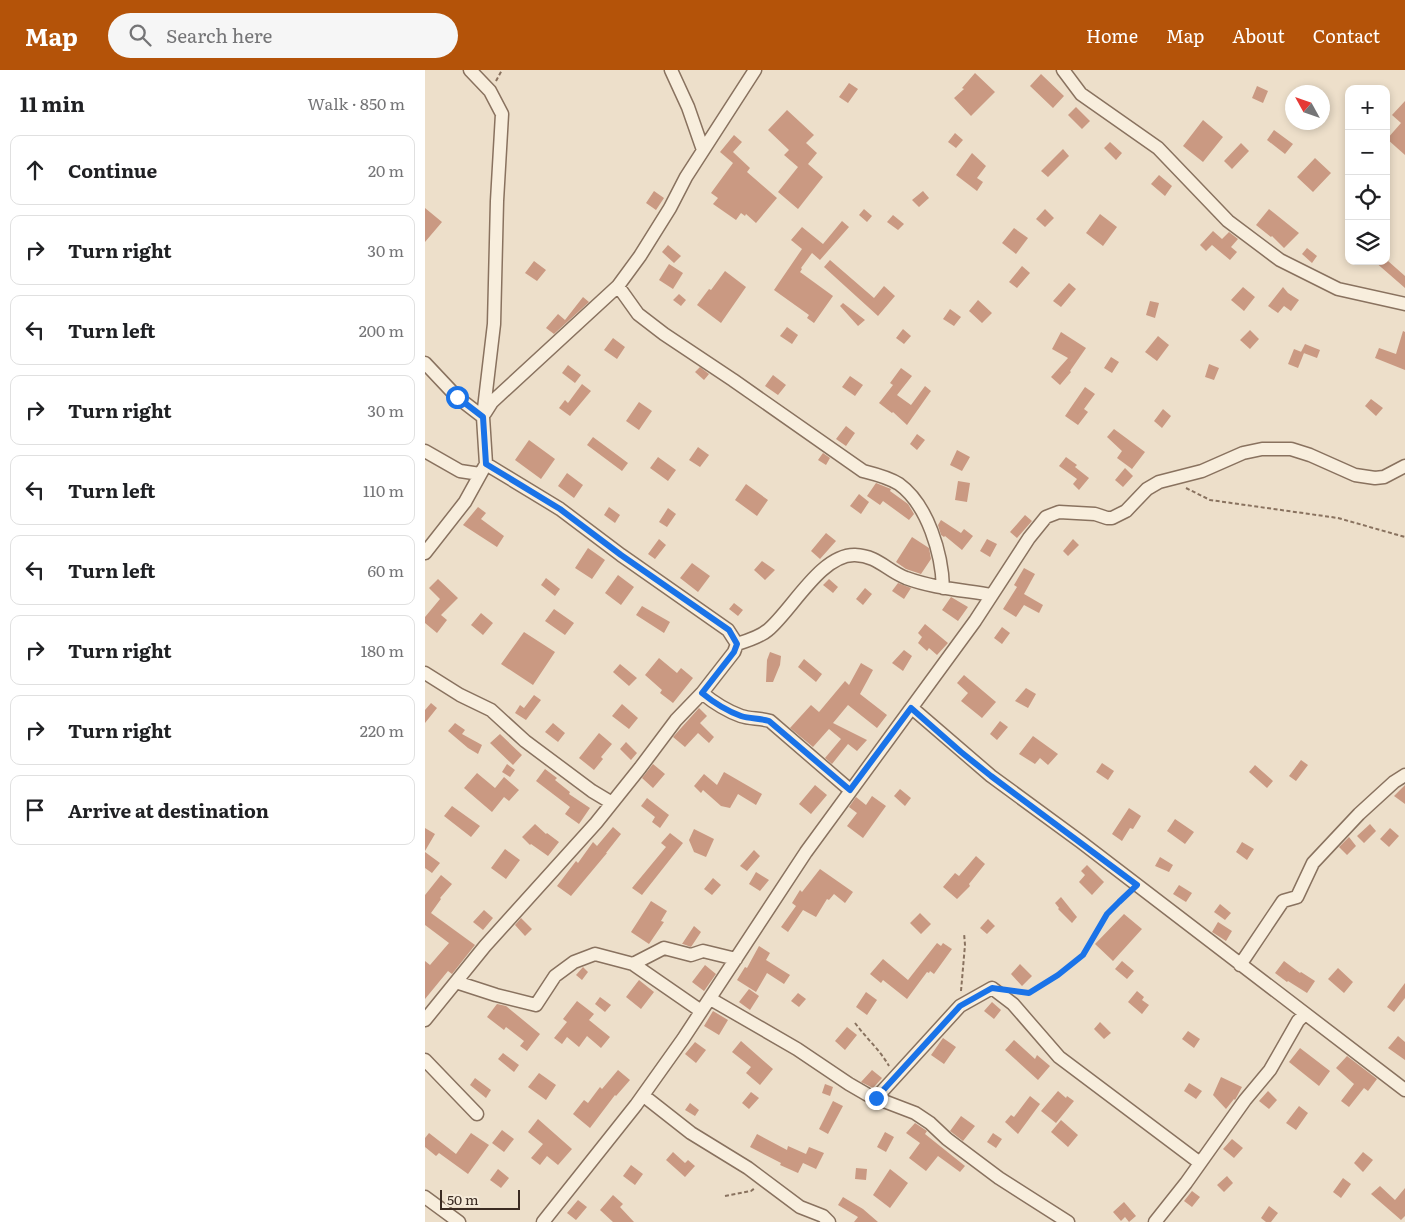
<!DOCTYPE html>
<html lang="en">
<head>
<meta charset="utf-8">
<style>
  :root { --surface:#fff; --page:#f6f6f6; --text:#202124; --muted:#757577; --line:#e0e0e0; --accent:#b45309 }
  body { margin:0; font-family:Literata,serif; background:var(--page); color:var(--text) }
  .controls { position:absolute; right:15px; top:15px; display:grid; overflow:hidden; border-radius:10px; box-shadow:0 2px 8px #0003 }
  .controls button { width:45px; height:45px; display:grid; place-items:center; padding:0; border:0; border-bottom:1px solid var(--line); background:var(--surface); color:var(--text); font:25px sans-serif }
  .compass { position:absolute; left:860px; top:15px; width:45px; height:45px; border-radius:50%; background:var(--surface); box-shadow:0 2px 8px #0003; rotate:310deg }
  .scale { position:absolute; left:15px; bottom:12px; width:80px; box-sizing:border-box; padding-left:5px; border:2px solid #3b2b22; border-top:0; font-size:14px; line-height:18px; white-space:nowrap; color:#3b2b22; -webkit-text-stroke:4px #f5ead9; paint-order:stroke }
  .stop { position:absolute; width:15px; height:15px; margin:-11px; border:4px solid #1a73e8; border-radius:50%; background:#fff }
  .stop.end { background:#1a73e8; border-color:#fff; box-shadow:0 1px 5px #0008 }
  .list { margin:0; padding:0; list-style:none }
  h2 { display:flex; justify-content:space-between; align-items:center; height:65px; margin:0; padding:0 20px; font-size:21px }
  h2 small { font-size:16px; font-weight:400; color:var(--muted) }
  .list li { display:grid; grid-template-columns:32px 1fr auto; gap:15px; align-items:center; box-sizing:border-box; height:70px; margin:0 10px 10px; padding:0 10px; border:1px solid var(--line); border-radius:10px }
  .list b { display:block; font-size:19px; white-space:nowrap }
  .list em { font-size:16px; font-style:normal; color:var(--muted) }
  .icon { flex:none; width:28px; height:28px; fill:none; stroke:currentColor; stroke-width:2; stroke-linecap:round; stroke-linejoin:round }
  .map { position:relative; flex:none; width:980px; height:1152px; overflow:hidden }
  header { display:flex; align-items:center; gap:30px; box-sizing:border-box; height:70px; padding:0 25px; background:var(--accent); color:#fff }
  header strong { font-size:24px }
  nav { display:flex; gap:28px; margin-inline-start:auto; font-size:18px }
  .search { width:350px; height:45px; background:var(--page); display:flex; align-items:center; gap:12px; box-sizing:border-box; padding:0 18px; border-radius:28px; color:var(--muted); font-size:19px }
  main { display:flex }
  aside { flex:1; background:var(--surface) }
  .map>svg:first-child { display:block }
  .building { fill:#ca9982 }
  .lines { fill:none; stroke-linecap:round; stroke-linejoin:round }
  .minor-casing { stroke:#89725f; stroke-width:15 }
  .path { stroke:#89725f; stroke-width:2; stroke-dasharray:4 2.5; stroke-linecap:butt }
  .minor { stroke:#f8eedd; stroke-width:12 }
  .route { stroke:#1a73e8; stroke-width:6 }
</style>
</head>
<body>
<header>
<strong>Map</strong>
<div class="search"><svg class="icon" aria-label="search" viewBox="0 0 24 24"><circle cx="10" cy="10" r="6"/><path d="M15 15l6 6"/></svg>Search here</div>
<nav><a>Home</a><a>Map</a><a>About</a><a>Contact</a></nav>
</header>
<main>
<aside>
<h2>11 min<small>Walk · 850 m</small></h2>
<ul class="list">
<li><svg class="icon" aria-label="ahead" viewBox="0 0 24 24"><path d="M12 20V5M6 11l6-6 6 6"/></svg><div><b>Continue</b></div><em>20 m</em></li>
<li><svg class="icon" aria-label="right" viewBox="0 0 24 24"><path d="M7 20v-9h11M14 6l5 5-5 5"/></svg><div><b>Turn right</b></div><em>30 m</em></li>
<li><svg class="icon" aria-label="left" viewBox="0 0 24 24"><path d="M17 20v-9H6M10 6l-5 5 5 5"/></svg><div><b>Turn left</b></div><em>200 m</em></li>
<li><svg class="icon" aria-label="right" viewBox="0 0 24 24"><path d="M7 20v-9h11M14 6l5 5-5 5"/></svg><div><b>Turn right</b></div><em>30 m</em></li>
<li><svg class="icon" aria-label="left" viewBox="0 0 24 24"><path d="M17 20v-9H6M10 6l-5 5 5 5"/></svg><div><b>Turn left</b></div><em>110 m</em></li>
<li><svg class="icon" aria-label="left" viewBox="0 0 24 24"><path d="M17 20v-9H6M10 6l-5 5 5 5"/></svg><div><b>Turn left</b></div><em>60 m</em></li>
<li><svg class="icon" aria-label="right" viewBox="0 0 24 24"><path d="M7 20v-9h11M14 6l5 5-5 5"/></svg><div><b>Turn right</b></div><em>180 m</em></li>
<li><svg class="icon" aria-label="right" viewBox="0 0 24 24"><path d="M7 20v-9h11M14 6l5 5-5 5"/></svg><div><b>Turn right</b></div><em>220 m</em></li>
<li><svg class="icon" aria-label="arrive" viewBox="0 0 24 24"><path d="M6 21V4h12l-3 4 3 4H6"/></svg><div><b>Arrive at destination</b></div></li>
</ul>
</aside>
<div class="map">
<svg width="980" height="1152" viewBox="0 0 980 1152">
  <rect width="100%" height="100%" fill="#eddfca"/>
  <!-- building -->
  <path class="building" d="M550,3L570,22L546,46L529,28L539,19L537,18Z
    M616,4L639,26L628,38L605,16Z
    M424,13L433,19L423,33L414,27Z
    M832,16L843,21L838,33L827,28Z
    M980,31V85L962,69L976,53L967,45Z
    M651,37L665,51L657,59L643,45Z
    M362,40L389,65L381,73L392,83L383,94L398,107L373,139L353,122L373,97L359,85L364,80L343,60Z
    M778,50L798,67L778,92L758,76Z
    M849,60L868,74L860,84L842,70Z
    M530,63L538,70L531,78L523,72Z
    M309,65L317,72L308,82L325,98L322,102L352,128L331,153L321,144L320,146L316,143L311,150L288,134L293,128L286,123L308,93L295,82Z
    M685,72L697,83L691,90L679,78Z
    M816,73L824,81L807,99L799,91Z
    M638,79L644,86L623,107L616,101Z
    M547,83L561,96L552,108L558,112L552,121L531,105Z
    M890,88L906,103L888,122L872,107Z
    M734,105L747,116L740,126L726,114Z
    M229,121L239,128L231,140L221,133Z
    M498,121L504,128L494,137L487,130Z
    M0,138L17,152L0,172Z
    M439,139L447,146L442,152L434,145Z
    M620,139L629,148L620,157L611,149Z
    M844,139L874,163L859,178L847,166L846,167L831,155Z
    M675,144L692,157L678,176L661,163Z
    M468,145L479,154L473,160L462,152Z
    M417,151L424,157L395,190L387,183L376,198L377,199L375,202L408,226L389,253L382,248L384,245L349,220L377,179L366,170L377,157L398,174Z
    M589,158L603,168L591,184L577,173Z
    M788,161L797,169L804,162L813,169L806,177L812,182L805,190L787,175L781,181L775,175Z
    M243,175L256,186L249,193L237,182Z
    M882,178L892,186L887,193L877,184Z
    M405,190L449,228L459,216L470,226L453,246L399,197Z
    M109,191L121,200L112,211L100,203Z
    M949,191H963L980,206V218Z
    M244,194L258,203L248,219L234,210Z
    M597,196L605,203L592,218L584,212Z
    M300,201L321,217L296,253L272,235L284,219L286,220Z
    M644,213L651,219L636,237L628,231Z
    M818,217L830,227L819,241L806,230Z
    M858,217L863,223L874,230L866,241L859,236L853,243L843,236Z
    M254,224L261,230L256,236L248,230Z
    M158,227L164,232L129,264L121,258L133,244L140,250Z
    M553,230L567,243L557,253L544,241Z
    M725,231L734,233L730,248L721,245Z
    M418,233L440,250L433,256L415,236Z
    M525,239L536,247L529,256L518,249Z
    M362,257L373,265L367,274L355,266Z
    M478,259L486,266L479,274L471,268Z
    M825,260L834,269L825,279L815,270Z
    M978,261L980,262V300L950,288L954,278L971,284Z
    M636,262L661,278L645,301L646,302L635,315L626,307L643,288L627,279Z
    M733,266L744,275L732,291L720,282Z
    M188,268L200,277L192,289L179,280Z
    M880,274L895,280L892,288L876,282Z
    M869,279L879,283L873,298L863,294Z
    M686,287L694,292L687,303L679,298Z
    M784,294L794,298L789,310L780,307Z
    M143,295L156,305L150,313L137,303Z
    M275,297L284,304L279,310L270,302Z
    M476,298L487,306L472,325L486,335L500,316L506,321L482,355L468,342L467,343L454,333L468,315L465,313Z
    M348,305L361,315L353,325L340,316Z
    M425,306L438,315L430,326L417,317Z
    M157,314L166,321L145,346L134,338L140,330L143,333Z
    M660,317L670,324L659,339L663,342L653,355L640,346Z
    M946,329L958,338L951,346L940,336Z
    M214,332L227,341L214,360L201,351Z
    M738,339L746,346L737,358L729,351Z
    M421,356L430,363L421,376L411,369Z
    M689,359L720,382L707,399L692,388L697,381L682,367Z
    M492,364L500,370L492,380L485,374Z
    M168,367L203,393L197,401L162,375Z
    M104,370L130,389L116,409L90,390Z
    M273,377L284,385L275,397L264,390Z
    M532,380L545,387L537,401L525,395Z
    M398,383L405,388L401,395L393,390Z
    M233,387L251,400L243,411L225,398Z
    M641,387L652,395L650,397L664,408L654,420L648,414L652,409L634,396Z
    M700,398L708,406L698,417L690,410Z
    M142,403L158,415L149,428L133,416Z
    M533,411L545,413L542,432L530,430Z
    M451,413L466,419L465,421L483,434L489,444L484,450L458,431L455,435L442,426Z
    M321,414L343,430L332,446L310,430Z
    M434,424L444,432L436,444L425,436Z
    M53,437L61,443L56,449L79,466L72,477L38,455Z
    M184,437L195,445L190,453L179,445Z
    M243,438L251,444L242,457L234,452Z
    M600,445L607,451L592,468L585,462Z
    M516,450L536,463L539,459L548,466L537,480L520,466L519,467L516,465L513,455Z
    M401,463L411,471L395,489L386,481Z
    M487,467L504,478L506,489L496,504L481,499L471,492Z
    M234,469L241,475L230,489L223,484Z
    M562,469L572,474L565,487L555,481Z
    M648,469L654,475L643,486L638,481Z
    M163,478L180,490L167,509L150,498Z
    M337,491L350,500L340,510L329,500Z
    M267,493L285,506L273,522L255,508Z
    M599,498L610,504L599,524L618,535L614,543L599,535L591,547L578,539L592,517L589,515Z
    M193,505L209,517L196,535L180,523Z
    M121,508L135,519L130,526L116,515Z
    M13,509L33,528L16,545L22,550L12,563L0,553V547L15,529L4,518Z
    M404,509L413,517L408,523L398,515Z
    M473,513L486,518L479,529L467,521Z
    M440,518L447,524L438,535L431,529Z
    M526,527L543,537L533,551L517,540Z
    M309,533L318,540L313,546L304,539Z
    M217,536L245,552L239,563L211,545Z
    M129,539L149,553L140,565L120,551Z
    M56,543L68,553L58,565L46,555Z
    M500,554L523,573L512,585L504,578L502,581L493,573L497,567L493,563Z
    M577,557L585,563L577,574L569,568Z
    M99,562L130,582L108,615L76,594Z
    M479,580L487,586L478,601L467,593Z
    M345,582L356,586L355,595L348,612H341L342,590Z
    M234,588L252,603L256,598L268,608L248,633L235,623L237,620L220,605Z
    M379,589L397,604L391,612L373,597Z
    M436,593L448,600L435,624L462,645L452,658L423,635L408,653L442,670L432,681L423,674L407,694L400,688L416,669L404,659L388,677L365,658L386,635L394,642L420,611L424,615Z
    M195,594L212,608L204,616L188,602Z
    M539,605L571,632L557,648L536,631L543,623L532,613Z
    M601,618L611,624L603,638L590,631Z
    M109,625L116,630L101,650L90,643L95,635L99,638Z
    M6,633L12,638L0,653V640Z
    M197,634L213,648L204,659L187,646Z
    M274,638L282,646L275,653L289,667L284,673L273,663L260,677L248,667Z
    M575,651L583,657L572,670L565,664Z
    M30,653L40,660L37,664L57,675L53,684L43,678L23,661Z
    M128,653L140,663L133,672L120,662Z
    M174,663L187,674L176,687L178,689L169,700L154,688Z
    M75,664L97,685L88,695L65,673Z
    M608,666L633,684L623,695L615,688L610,694L594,684Z
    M201,672L212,683L206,690L195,679Z
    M876,690L883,695L871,711L864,706Z
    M677,693L689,701L683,710L671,702Z
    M82,694L90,700L85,707L77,702Z
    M228,694L240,704L228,718L217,708Z
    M830,695L848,711L842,718L824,702Z
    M120,699L132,708L130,710L145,722L144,724L165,738L154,754L140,744L145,737L111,711Z
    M299,702L337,724L331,735L313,724L305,738L296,736L278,720L276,723L269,716L279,704L292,715Z
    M52,703L70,718L79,707L94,720L84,731L79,727L67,742L39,718Z
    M390,715L402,725L386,744L374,734Z
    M980,715V734L969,726Z
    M475,719L486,728L480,736L469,726Z
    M447,726L461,736L438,768L422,756L432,743L424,737L431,727L441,735Z
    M222,728L244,745L235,758L227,752L230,747L216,736Z
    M27,736L55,756L46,767L19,746Z
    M704,738L716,746L708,759L705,758L697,771L687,764Z
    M750,749L769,762L760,774L742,761Z
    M110,754L121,764L122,763L134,772L123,786L106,774L105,775L97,767Z
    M945,754L951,761L939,773L932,766Z
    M188,757L196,764L181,783H182L146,826L132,816L151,791L153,793L168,772L172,776Z
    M0,758L10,764L0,781Z
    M965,758L974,766L964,777L955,769Z
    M269,759L289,769L281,787L269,782L264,770Z
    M245,763L258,773L217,825L207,818L241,777L236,773Z
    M924,767L931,776L922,785L914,777Z
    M817,772L829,779L822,790L811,782Z
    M80,779L95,790L81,809L66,798Z
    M329,780L335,786L322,801L315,796Z
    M0,782L15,793L7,803L0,798Z
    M551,786L560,794L544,814L545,816L532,829L518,817L530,803L534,806Z
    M735,787L748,795L744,802L730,796Z
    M662,795L679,812L667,825L654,812L660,805L656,801Z
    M395,799L428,822L420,833L409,824L404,830L402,829L391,847L378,840L363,862L356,857L371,836L367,833L375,820L377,822Z
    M331,802L344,810L335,821L324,814Z
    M16,805L27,814L15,828L16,829L6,843L50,875L27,904L23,901L0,929V891L5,895L24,873L0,855V825Z
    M288,808L296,815L287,825L279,819Z
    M754,815L767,823L761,832L748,824Z
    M636,827L652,847L647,853L633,839L634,838L630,833Z
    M226,831L242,841L236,851L239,852L224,874L206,862Z
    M795,834L806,843L800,850L789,842Z
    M59,840L68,848L58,860L48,852Z
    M495,843L506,854L496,864L485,853Z
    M699,844L717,859L688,891L670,874Z
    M96,848L107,859L100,866L90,855Z
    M563,849L570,856L562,864L555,858Z
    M793,852L807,861L801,871L787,862Z
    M269,856L276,862L266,877L258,874H257Z
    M512,873L516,876L518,873L527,879L509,904L505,901L504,903L502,902L482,929L458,910L456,913L445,904L458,889L483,910Z
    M334,876L345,883L341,890L365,905L359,914L342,903L331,922L312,910L320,897L322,898Z
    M697,891L709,901L702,909L690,899Z
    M859,891L875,903L876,902L890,911L882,923L863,911L862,912L850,903Z
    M595,894L607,906L597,916L586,904Z
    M280,895L291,904L279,921L267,912Z
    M158,897L163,902L157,910L151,905Z
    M913,898L928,912L919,923L903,909Z
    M214,910L229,922L216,939L201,927Z
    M980,913V928L969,942L962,937Z
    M324,919L334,926L325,940L314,932Z
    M712,921L719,927L717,930L724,935L717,944L703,932Z
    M441,922L452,930L442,945L431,937Z
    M373,923L381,929L374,937L366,931Z
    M175,927L186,935L180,942L170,934Z
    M152,931L169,944L164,950L185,967L176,978L162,966L154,977L142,967L137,974L129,968L142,952L138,949Z
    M567,932L576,940L569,949L559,941Z
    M72,934L81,936L115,964L102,981L95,976L99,971L81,957L79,960L62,947Z
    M288,941L303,950L294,965L279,956Z
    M675,952L686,963L679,969L669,959Z
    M422,957L432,965L420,980L410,971Z
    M763,961L775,969L769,978L757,969Z
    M973,966L980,972V990L963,978Z
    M518,968L531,977L519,994L506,985Z
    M589,970L610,989L612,985L625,996L613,1010L580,980Z
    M316,971L348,999L335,1015L321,1003L326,997L307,982Z
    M270,972L281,980L271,993L260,984Z
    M875,978L905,1001L894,1016L864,992Z
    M78,983L94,995L89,1002L73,989Z
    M922,986L952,1009L943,1021L939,1018L924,1037L916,1031L929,1014L911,998Z
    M193,1000L205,1010L191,1026L190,1025L165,1058L148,1044L159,1030L163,1033L175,1017L177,1019Z
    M447,1000L457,1008L448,1018L436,1012Z
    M114,1003L131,1015L121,1030L103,1017Z
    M796,1007L817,1017L810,1030L809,1029L801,1039L788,1025Z
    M50,1008L66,1020L61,1028L45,1015Z
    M764,1013L777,1021L771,1029L759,1021Z
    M400,1014L408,1017L405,1026L397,1023Z
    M633,1021L641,1028L642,1026L649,1031L631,1053L616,1041Z
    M843,1021L852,1030L844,1039L834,1031Z
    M326,1022L334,1028L324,1039L317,1033Z
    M605,1026L615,1034L593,1064L580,1052L586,1045L589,1047Z
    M408,1031L418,1036L403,1064L394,1059Z
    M265,1033L274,1040L270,1046L260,1040Z
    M874,1036L883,1043L871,1060L861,1053Z
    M536,1046L550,1056L538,1071L525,1061Z
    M113,1049L147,1079L133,1095L122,1086L115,1095L106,1088L118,1074L103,1062Z
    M636,1050L653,1065L643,1077L626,1062Z
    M490,1053L502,1061L500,1064L540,1096L535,1102L513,1086L501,1101L484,1088L495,1073L481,1063Z
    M77,1060L89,1069L79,1082L67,1073Z
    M460,1062L469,1067L461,1082L452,1077Z
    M4,1063L31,1084L46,1063L64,1075L43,1104L14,1083L11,1086L0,1077V1068Z
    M568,1063L577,1069L571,1078L562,1072Z
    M332,1064L362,1080L363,1076L381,1084L384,1077L399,1083L391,1099L378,1093L373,1103L355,1095L356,1093L325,1077Z
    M807,1069L818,1078L809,1088L798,1079Z
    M248,1082L260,1093L263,1090L270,1096L260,1107L241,1090Z
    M938,1082L948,1090L938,1102L929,1093Z
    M206,1095L218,1104L210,1115L198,1106Z
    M431,1098L442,1099L441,1110L430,1109Z
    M73,1099L84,1108L76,1118L65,1110Z
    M465,1099L483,1113L465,1138L448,1125Z
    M802,1106L808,1113L799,1122L792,1115Z
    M918,1108L926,1114L916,1128L908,1122Z
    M955,1116L970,1130L980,1118V1146L976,1150L946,1124Z
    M767,1121L775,1127L767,1137L759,1131Z
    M188,1125L198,1134L195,1137L209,1152H188L175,1140Z
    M418,1127L438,1139L453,1152H429L433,1147L413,1135Z
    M153,1130L162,1137L151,1150L142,1143Z
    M699,1132L711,1146L704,1152L700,1147L696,1151L688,1142Z
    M844,1136L853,1143L846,1152H841L836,1148Z"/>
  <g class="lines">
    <defs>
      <path id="minor" d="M246,0L263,37L278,80
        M638,0L656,24L733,78L803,151L855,190L913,219L980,234
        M193,216L213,244L239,264L308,310L438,401C450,404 463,407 474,414C503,435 517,484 518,518
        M0,293L32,327L58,347
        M60,343L67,332L193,216L215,186L245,138L261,107L330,0
        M0,381L35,401L55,404
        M61,394L135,439L196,485L303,560L312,574L309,582L277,623C288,632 302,641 316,646C325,649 335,648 345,651L425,720
        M0,483L40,432L61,394L58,347L69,254L72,131L77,44L65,21L45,0
        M312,574C322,571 335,567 343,560C367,540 396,484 430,485C453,486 461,500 481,508C508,518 538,520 567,525
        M0,603L35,625L66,640L100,671L167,721L187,733
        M487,638L566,706L656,772L980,1020
        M208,894L276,941
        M815,895L858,831L872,827L888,793L934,744L969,712L980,705
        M31,912L71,925L111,935L130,906L149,892L170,884L208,894L239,878L266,885L278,881L311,889
        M289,931L372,979L424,1014L443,1025L490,1043L505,1053L522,1069L574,1108L643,1152
        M0,950L60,876L171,753L215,698L251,650L277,623
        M0,990L52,1044
        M451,1028L535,936L567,918L588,934L634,987L775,1093
        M224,1030L266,1063L323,1098L375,1137L398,1146L404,1152
        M0,1127L34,1152
        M118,1152L211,1035L258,969L381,782L550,551L604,468L621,447L634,442L670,444L682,448H687L701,441L722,419L734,412L777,401L818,383L837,379H866L885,385L930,405L950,408L959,407L980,396
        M730,1152L761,1113L820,1030L845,1000L873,951L880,944"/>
    </defs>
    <!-- minor casing -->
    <use href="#minor" class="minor-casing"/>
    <!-- path -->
    <path class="path" d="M71,11L77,0
      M761,418L785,430L913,448L980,467
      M536,921L540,875L539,863
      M592,922L604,923L633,905L658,885L682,844L703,823
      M430,953C441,968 455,980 464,996
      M300,1126L326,1121L330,1118"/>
    <!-- minor -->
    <use href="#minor" class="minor"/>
  </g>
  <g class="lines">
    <!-- route -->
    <path class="route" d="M32,327L58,347L61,394L135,439L196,485L304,560L312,574L309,582L277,623C288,632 302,641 316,646C325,649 335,648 344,651L425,720L486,638L536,682L566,706L712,815L694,832L682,844L658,885L633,905L604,923L567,918L535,936L451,1028"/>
  </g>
</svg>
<div class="controls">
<button>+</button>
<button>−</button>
<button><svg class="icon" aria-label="locate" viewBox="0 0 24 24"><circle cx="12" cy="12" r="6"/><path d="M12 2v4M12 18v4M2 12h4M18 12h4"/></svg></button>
<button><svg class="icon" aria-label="layers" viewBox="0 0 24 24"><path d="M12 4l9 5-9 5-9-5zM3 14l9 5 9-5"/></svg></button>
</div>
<svg class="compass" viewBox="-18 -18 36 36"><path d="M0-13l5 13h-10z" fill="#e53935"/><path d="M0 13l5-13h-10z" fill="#757577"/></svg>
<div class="scale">50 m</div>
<div class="stop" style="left:32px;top:327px"></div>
<div class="stop end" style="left:451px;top:1028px"></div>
</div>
</main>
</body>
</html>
